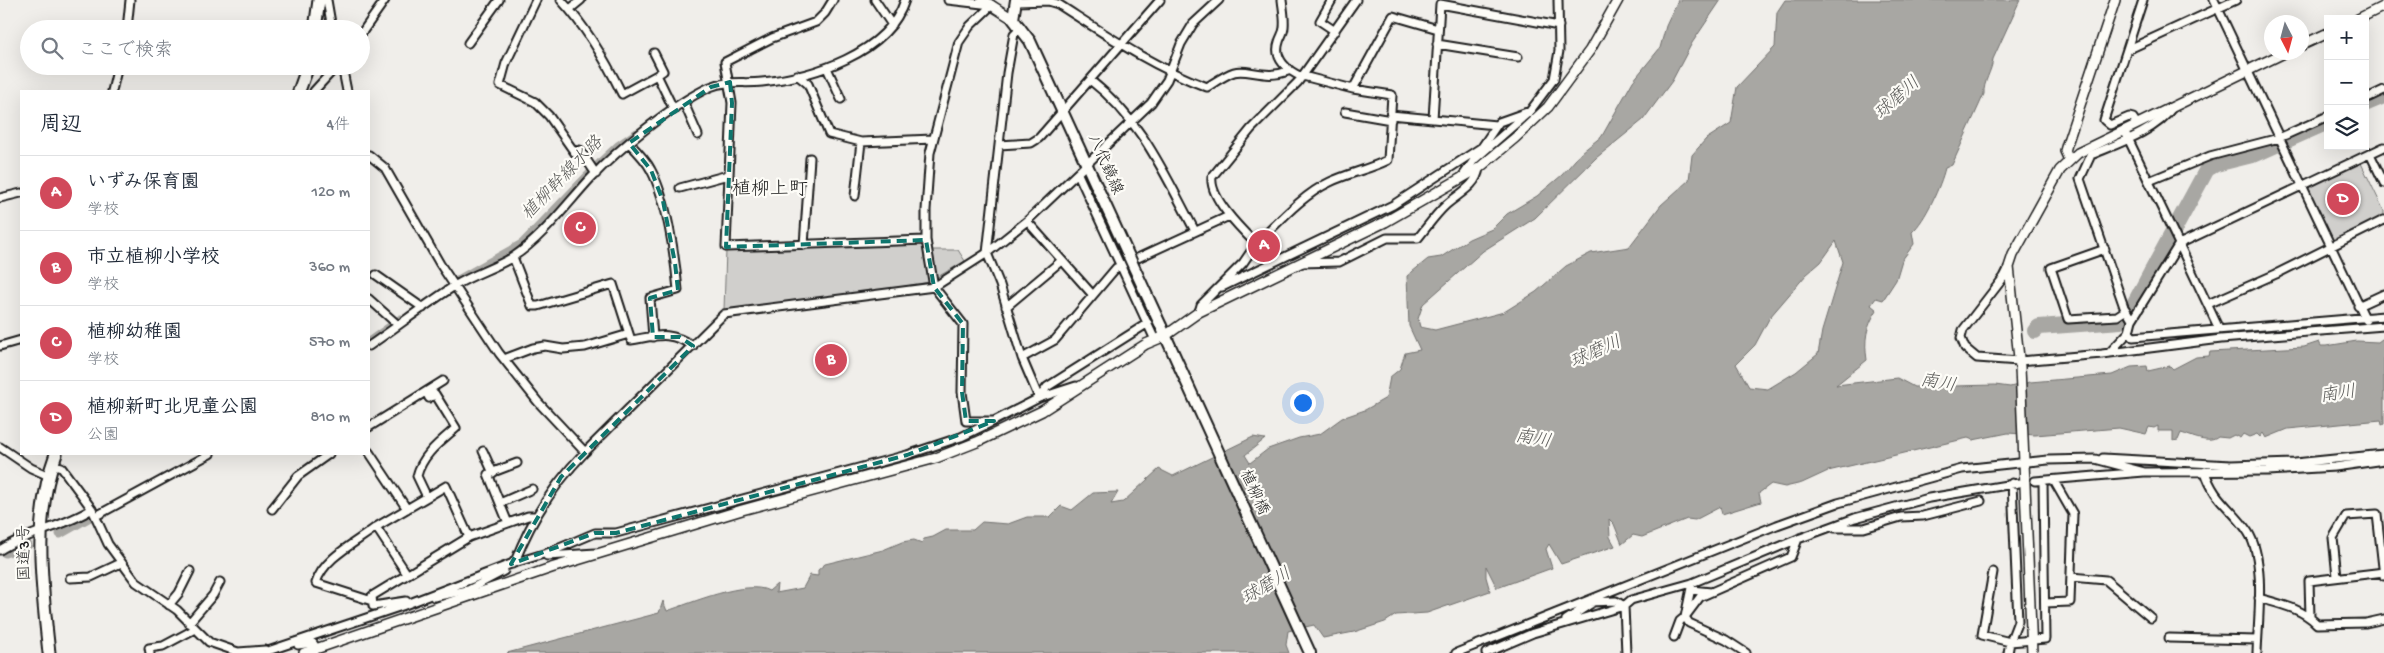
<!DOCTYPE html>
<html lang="ja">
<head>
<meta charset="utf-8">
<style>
  :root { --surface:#fff; --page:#f6f6f7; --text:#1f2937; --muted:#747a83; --line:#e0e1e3; --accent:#d1495b }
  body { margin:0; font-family:"Gochi Hand","Klee One",sans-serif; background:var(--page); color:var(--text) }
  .controls { position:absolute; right:15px; top:15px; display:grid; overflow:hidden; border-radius:0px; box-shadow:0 5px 20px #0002 }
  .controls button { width:45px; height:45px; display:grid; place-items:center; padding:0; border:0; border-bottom:1px solid var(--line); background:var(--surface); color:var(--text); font:25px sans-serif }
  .compass { position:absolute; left:2264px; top:15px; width:45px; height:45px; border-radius:50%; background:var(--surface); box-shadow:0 5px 20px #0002; rotate:174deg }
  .you { position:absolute; left:1302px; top:402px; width:18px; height:18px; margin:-12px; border:4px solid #fff; border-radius:50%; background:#1a73e8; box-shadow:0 0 0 8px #1a73e833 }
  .badge { display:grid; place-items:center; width:32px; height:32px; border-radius:50%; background:var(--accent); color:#fff; font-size:16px; font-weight:700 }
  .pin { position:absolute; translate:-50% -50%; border:2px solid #fff; box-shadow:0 1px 5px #0006 }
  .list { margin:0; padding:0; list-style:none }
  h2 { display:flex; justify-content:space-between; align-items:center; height:65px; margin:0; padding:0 20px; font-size:21px }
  h2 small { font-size:16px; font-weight:400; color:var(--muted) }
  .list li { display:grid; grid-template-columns:32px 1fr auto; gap:15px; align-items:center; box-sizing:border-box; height:75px; padding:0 20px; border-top:1px solid var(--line) }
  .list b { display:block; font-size:19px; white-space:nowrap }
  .list p { margin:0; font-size:16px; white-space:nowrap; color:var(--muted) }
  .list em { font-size:16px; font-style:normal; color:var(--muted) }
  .icon { flex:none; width:28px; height:28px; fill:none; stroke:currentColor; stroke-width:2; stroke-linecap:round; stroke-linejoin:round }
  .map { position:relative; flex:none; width:2384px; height:653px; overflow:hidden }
  .search { position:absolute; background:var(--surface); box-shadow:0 5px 20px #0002; left:20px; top:20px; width:350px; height:55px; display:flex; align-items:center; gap:12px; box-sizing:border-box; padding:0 18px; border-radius:28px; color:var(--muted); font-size:19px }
  .panel { position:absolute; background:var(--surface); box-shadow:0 5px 20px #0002; left:20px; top:90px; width:350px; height:365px; border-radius:0px }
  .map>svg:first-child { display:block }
  .green { fill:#d0cfcc; stroke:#767674 }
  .water { fill:#a8a7a3; stroke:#706f6d; fill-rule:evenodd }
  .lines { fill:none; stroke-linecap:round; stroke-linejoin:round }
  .canal { stroke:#a8a7a3; stroke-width:9 }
  .river { stroke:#a8a7a3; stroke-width:16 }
  .minor-casing { stroke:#1c1c1c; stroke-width:11 }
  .tertiary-casing { stroke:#1c1c1c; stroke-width:12 }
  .primary-casing { stroke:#1c1c1c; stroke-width:14 }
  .trunk-casing { stroke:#1c1c1c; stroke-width:15 }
  .minor { stroke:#fdfcf7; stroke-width:7 }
  .tertiary { stroke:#fdfcf7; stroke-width:9 }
  .primary { stroke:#fdfcf7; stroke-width:10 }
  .trunk { stroke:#fdfcf7; stroke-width:11 }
  .primary-bridge-casing { stroke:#1c1c1c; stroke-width:14; stroke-linecap:butt }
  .primary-bridge { stroke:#fdfcf7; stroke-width:10 }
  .marked { fill:none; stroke:#0f766e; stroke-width:4; stroke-dasharray:10 6; stroke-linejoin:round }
  .labels { text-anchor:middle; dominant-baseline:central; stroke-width:4.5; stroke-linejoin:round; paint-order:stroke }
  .street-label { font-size:16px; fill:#1c1c1c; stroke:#fdfcf7 }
  .water-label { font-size:18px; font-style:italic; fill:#5b5b59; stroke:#fdfcf7 }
  .quarter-label { font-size:19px; fill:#1c1c1c; stroke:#fdfcf7 }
</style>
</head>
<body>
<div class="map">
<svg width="2384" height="653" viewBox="0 0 2384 653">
  <rect width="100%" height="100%" fill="#f0eeea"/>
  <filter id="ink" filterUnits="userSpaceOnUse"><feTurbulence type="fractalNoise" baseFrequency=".02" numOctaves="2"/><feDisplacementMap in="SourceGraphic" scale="10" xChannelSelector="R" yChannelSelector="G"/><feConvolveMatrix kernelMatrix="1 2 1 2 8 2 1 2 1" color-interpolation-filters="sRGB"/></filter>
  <g filter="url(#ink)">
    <!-- green -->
    <path class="green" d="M2359,159L2384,211V220L2335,243L2301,187Z
      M923,241L931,250H958L965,261L929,282L854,295L724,310L726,250Z"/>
    <!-- water -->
    <path class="water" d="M1678,0H1721L1692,43L1672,81L1643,120L1596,158L1535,218L1483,251L1423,304L1418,319L1420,327L1435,330L1504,312L1536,292L1566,266L1591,253L1629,247L1661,205L1689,180L1692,155L1706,139L1731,123L1737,87L1775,47L1777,12L1785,0H2020L1993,59C1992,71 1983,82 1984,94L1952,165L1945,168C1941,185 1925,221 1912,232L1914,244L1902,260L1896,280L1883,300L1876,298L1871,305L1877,310C1866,327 1864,340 1867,360L1836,385L1897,378L1914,387L1995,385L2010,387L2030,382L2112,375L2131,367L2147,366L2148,371L2170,366L2173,369L2196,357L2209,356L2210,352L2304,347L2319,342L2321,346H2326L2357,341L2378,342L2382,339H2384V424L2382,425L2381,420L2288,429L2266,438L2263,433L2260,437L2257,434L2249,437L2243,434L2240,438L2234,435L2228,438L2218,437C2209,445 2192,436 2181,433L2178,440L2173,441V431H2158V426L2154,428L2149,427L2146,434L2119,428L2035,435L2008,433L1973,440L1968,438L1828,471L1802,483L1785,487L1771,484L1759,493L1761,502L1722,514L1720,507L1695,520L1687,519L1642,537L1633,535L1622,544L1614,524L1609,519L1610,537L1615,546L1561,564L1549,544L1546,549L1552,568L1497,588L1486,566V577L1490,591L1427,613L1396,615L1385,622L1354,632L1323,638L1314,625L1288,631L1286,645L1289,653H507L659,613L663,601L667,611C691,603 747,579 769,591L777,584L776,593L803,588L810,575L818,576V570L825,564L883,550L902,542L914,540L922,543L924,539L933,537L946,530H973L982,522L1008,524L1027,517H1050L1061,506L1072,510L1093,493L1118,492L1111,504L1123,502L1159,469L1173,476L1253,437L1265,439L1245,455L1250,463L1268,449L1299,438L1320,434L1342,418L1365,410L1386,398L1390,377L1400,369L1405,353L1420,350L1409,326L1407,276L1428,259L1441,257L1469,239L1492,229L1507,214L1537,196L1562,175L1582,152L1602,136L1633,81L1660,48L1666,26ZM1836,241L1843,262L1822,331L1818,354L1796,372L1768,389L1749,387L1736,364L1755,345L1770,317L1806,275L1821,262Z"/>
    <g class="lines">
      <!-- canal -->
      <path class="canal" d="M460,279L522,244L602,161L618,146L637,133
        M369,342L401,319
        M60,534L90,517
        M5,553L28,545"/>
      <!-- river -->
      <path class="river" d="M2365,104L2384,96
        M2035,331L2039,327L2121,321L2133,306L2207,169L2216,164L2256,154L2328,122"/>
      <defs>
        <path id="minor" d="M327,0L332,29
          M536,0L506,63L500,85L535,102L549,116L575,153L580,150L596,174
          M561,0C586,27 606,61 622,94L657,75L674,110
          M833,0L825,13L816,22L772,38L725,62L732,103L726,247L926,240
          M875,0L892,25
          M948,0L991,5
          M1282,0C1283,9 1285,18 1284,27C1284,33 1280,37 1279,42C1273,59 1288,71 1302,77
          M1332,0L1320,21L1335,31
          M2214,0L2366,320
          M1016,2L1048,1L1058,4C1108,36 1151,66 1207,87C1215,82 1225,75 1234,72C1248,68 1266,80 1288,71
          M992,5L970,26L959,42L930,153L926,210V240L934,287L963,324L962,392L966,421H994L1039,398L1047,387L1148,323
          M570,9L581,0
          M1021,27L1014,34L1007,73L987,253L1000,285L1022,358L1039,398L1076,386
          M127,29L130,0
          M361,34L385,0
          M468,43L499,0
          M1437,44L1518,57
          M2127,50L2236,0
          M654,53L663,71L657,75
          M342,66L347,91
          M827,68L841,99
          M797,75L808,84L829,134L861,142L933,139
          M1090,80C1142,120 1165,175 1195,231
          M1353,89L1393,16L1438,29
          M112,91L118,66
          M314,91L337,66
          M2365,99L2384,90
          M684,103L698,135
          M1345,112L1391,120
          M1391,115L1496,125
          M1433,119L1440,4L1559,26
          M2137,124L2133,118L2129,117L2110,125L2104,120L2143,0
          M2124,130L2179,244L2132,320L2129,332L2133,337L2384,316
          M629,143C637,151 646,160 651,170C667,200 675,256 678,290L650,298L653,337
          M999,145L1031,143L1039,138L1160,0
          M2370,154L2384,183
          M369,155L385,168L440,264L499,353L538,402L585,452C554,484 532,518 516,559L512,564
          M1078,174L1155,340
          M1462,177L1474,160L1528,113
          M2149,181L2210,156L2279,138L2328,116
          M680,188L728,175
          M855,196L861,142
          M0,198L21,193
          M1027,221L1092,294
          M1256,244C1278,223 1302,195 1330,182C1349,173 1370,169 1388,160L1392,95L1353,89L1303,76
          M804,245L810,158
          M2105,249L2051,268L2068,319L2117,316L2126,310
          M513,257L532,306H538L613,284L631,340C657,336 669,330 693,346
          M1301,263L1339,262L1387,238H1418C1427,227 1436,214 1446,205C1458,194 1477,186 1479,168
          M2009,267L2004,277L1963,330L1961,338L1965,348L1977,358L2019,361L2102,354L2221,339L2384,326
          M376,275L423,308
          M1222,287L1393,205L1482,147L1499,122L1530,111L1554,79L1559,51L1558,0
          M369,299L398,325
          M2208,304L2276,274L2384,220
          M2358,306L2384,294
          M1006,307L1061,261
          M1199,312L1201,305L1243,263L1256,244C1242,230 1209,198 1212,177L1251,129L1298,82L1356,0
          M2132,320L2124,307L2080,179L2091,155C2117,144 2156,131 2172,108
          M2219,329L2179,244L2384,147
          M0,346L21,340
          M369,346C398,326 426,304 456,285C474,274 495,268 513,257C542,238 567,204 590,179C618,149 673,104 710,87C727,80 744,84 762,82C812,77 888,54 905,0
          M2110,352L2129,332
          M1022,358L1055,340L1116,268L1229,216
          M504,359L533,348L545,346L563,349L585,347L629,334
          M426,392L429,398L435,394L456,428C440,442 422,455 417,476L427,497
          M369,427L443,381
          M0,447L31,468L49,476
          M483,451L493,473
          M369,452L407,509
          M585,452L724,314L934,287L987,253L1027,221L1151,103L1167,80L1181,44L1193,24L1219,0
          M2103,458L2231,465L2295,463L2384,454
          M52,464L61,467L92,509
          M2205,471C2213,500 2233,509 2248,532C2266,560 2258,620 2257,653
          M2035,481L2144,472L2268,471L2335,467L2384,460
          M500,503L532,489
          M272,509L298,476L329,454
          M96,516L210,454
          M508,523L488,474L517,463
          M1835,528H1864L1901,517L1923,516L1981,501
          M469,537L528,516H535
          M0,550C27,532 62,528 92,509L108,544L136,582L177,610L209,642L238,652L265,650
          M547,556L596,553
          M1993,572L1982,635L2010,642L2045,639L2043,481
          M2337,576L2333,538L2346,516L2377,514L2384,576
          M2071,577L2106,580L2151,618
          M70,578L91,577L121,563
          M1691,590L1711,592
          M470,596L468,590L504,571
          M434,597L468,590
          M2259,598C2280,604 2301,608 2317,624L2366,623L2384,619
          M372,601L316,583C323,558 357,542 376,527
          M406,601L373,606L372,596L469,537L446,486L376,527L407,574
          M1589,602L1616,601L1624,606
          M2045,603L2070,602L2073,514L2054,481
          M169,605L179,593L190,571
          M2310,617L2309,581L2384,572
          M1566,620L1592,603
          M189,623L213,595L220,582
          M1674,637L1680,621L1685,617L1692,583
          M2169,638L2257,640
          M298,645L313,643L317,649
          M150,653L149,648L163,646L195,629
          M262,653L402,606L511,564L550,552L595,533H616L907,455L961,437L994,421
          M1456,653L1777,525L1838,503L1962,469L2048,460L2095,459L2144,472
          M1486,653L1533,633L1624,606
          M1626,653L1624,606L1631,600L1692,583L1798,539L1855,518L1929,498L2019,483
          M1746,653L1726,640L1689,623L1685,617L1700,597L1791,557L1798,539
          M2008,653L2010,642L2018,621L2012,483"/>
        <path id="tertiary" d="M983,0L1013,19
          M2358,19L2384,6
          M2302,45L2328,33
          M2069,160L2065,151L2067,144L2115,0
          M304,653L551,568L742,510L936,458L977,442L1042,411L1146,344L1165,336L1199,312L1385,222L1479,168L1515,138L1548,107L1590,50L1618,0
          M2032,653L2020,367L2009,267L2013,255L2060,170L2078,153L2286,52"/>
        <path id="primary" d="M1016,0L1013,19L1030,41L1097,187
          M1161,326L1310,653"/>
        <path id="trunk" d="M315,29L319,0
          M299,91L308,66
          M49,653C42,586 32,518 56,454"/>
      </defs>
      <!-- minor casing -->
      <use href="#minor" class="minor-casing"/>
      <!-- tertiary casing -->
      <use href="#tertiary" class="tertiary-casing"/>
      <!-- primary casing -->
      <use href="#primary" class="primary-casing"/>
      <!-- trunk casing -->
      <use href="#trunk" class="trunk-casing"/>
      <!-- minor -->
      <use href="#minor" class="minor"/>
      <!-- tertiary -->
      <use href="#tertiary" class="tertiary"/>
      <!-- primary -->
      <use href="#primary" class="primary"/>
      <!-- trunk -->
      <use href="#trunk" class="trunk"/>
      <defs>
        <path id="primary-bridge" d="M1097,187L1161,326"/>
      </defs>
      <!-- primary-bridge casing -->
      <use href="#primary-bridge" class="primary-bridge-casing"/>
      <!-- primary-bridge -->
      <use href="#primary-bridge" class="primary-bridge"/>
    </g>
  </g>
  <!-- marked area -->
  <path class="marked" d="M730,82L732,103L726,247L926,240L934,287L963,324L962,392L966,421H994L907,455L616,533H595L511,564L561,477L693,346L680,337H653L650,298L678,290L675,263L663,201L651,170L629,143L711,87Z"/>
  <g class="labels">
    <!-- street labels -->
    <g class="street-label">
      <text transform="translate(1104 165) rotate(66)">八代鏡線</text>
      <text transform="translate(1253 493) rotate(65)">植柳橋</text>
      <text transform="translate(26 553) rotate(-91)">国道3号</text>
    </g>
    <!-- water labels -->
    <g class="water-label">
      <text transform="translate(1898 99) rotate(-42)">球磨川</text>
      <text transform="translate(563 179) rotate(-46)">植柳幹線水路</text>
      <text transform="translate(1596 353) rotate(-24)">球磨川</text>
      <text transform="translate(1938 384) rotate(10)">南川</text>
      <text transform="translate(2338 395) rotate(-8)">南川</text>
      <text transform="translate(1533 440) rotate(10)">南川</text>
      <text transform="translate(1267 587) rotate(-31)">球磨川</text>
    </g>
    <!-- quarter labels -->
    <g class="quarter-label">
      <text x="770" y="190">植柳上町</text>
    </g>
  </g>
</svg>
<div class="controls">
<button>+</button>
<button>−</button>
<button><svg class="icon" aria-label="layers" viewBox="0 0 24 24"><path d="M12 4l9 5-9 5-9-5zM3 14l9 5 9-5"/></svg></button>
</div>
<svg class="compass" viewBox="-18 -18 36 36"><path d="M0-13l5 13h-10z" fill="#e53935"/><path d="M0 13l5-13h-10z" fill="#747a83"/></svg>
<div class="you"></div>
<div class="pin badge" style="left:1264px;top:246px">A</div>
<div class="pin badge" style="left:831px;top:360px">B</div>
<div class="pin badge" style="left:580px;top:228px">C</div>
<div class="pin badge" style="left:2343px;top:199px">D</div>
<div class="search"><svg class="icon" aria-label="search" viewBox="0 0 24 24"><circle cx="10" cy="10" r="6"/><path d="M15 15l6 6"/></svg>ここで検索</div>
<section class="panel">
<h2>周辺<small>4件</small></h2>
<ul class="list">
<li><span class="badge">A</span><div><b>いずみ保育園</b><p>学校</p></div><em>120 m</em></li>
<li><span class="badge">B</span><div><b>市立植柳小学校</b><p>学校</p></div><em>360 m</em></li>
<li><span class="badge">C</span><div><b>植柳幼稚園</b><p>学校</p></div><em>570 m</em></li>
<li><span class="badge">D</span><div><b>植柳新町北児童公園</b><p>公園</p></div><em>810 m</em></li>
</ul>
</section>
</div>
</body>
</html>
